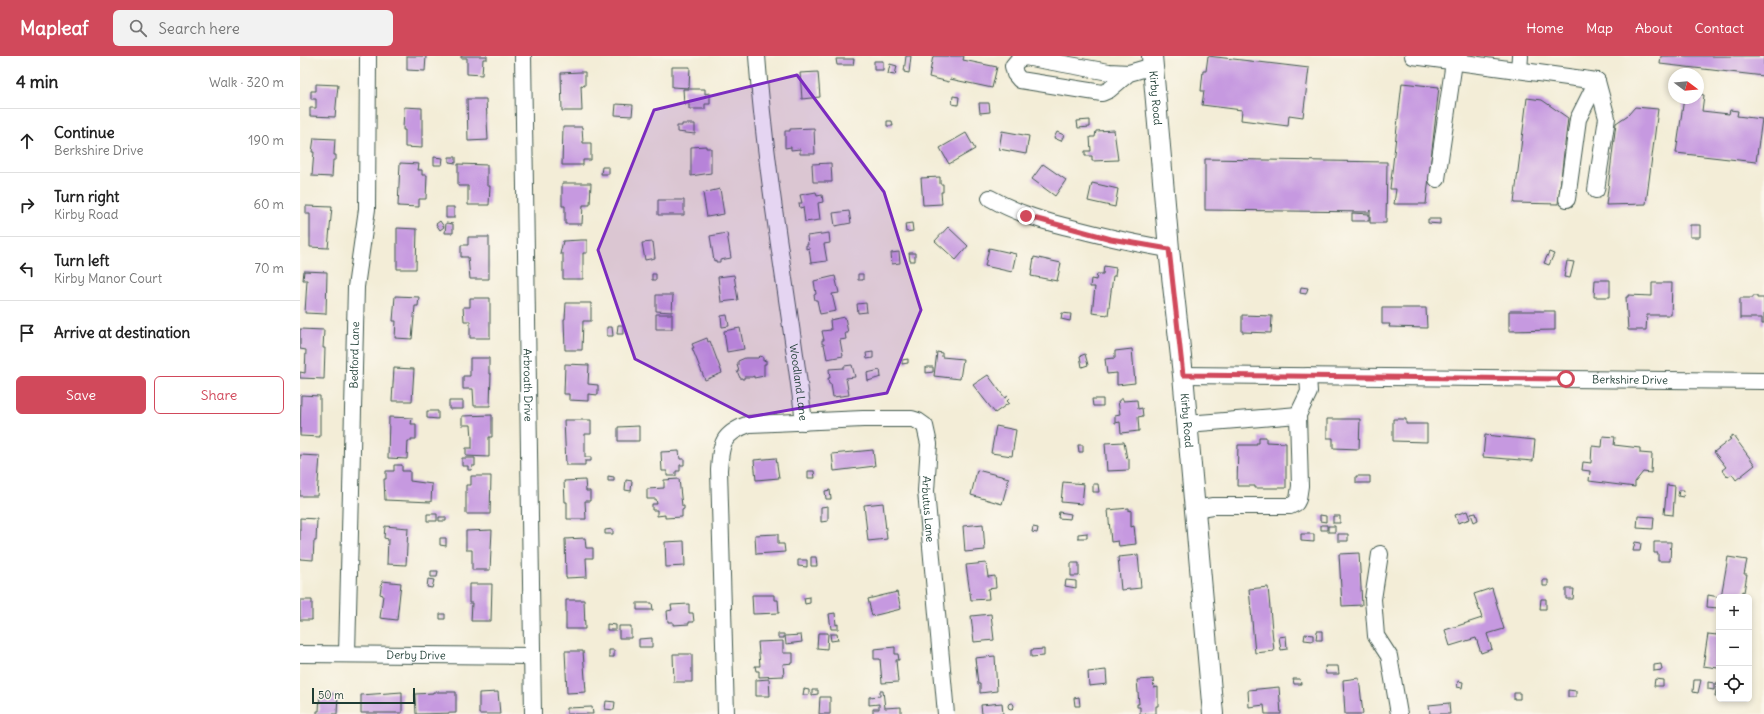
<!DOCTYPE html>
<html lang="en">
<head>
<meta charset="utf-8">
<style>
  :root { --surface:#fff; --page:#f2f2f2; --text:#222; --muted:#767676; --line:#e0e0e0; --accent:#d1495b }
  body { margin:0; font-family:Delius,sans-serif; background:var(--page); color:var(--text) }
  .controls { position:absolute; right:12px; bottom:12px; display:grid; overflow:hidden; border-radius:6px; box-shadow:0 2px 6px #0003 }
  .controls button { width:36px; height:36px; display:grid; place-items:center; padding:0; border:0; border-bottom:1px solid var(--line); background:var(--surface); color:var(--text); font:20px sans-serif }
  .compass { position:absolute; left:1368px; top:12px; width:36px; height:36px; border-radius:50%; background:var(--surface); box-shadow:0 2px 6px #0003; rotate:106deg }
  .scale { position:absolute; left:12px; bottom:10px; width:103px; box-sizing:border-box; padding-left:4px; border:2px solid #1f3d34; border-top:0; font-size:11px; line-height:14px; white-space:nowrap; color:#1f3d34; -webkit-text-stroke:3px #fbf7ec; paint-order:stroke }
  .stop { position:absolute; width:12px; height:12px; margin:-9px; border:3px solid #d1495b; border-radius:50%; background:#fff }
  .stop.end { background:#d1495b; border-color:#fff; box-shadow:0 1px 4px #0008 }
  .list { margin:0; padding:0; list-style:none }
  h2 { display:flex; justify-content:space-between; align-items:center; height:52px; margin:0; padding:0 16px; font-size:17px }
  h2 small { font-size:13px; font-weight:400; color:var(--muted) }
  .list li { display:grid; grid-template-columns:26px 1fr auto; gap:12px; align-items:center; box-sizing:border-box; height:64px; padding:0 16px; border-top:1px solid var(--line) }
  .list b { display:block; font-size:15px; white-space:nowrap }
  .list p { margin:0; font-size:13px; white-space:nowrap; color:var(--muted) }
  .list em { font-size:13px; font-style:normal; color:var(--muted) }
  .actions { display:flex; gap:8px; padding:12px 16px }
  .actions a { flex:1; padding:9px 0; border:1px solid var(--accent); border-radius:6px; text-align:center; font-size:14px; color:var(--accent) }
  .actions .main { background:var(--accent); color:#fff }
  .icon { flex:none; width:22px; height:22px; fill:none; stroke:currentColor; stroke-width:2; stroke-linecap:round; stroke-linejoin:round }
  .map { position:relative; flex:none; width:1464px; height:658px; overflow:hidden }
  header { display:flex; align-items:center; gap:24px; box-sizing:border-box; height:56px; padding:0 20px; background:var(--accent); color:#fff }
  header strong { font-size:19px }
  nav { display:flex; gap:22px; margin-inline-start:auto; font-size:14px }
  .search { width:280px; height:36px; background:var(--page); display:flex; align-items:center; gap:10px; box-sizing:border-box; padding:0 14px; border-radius:6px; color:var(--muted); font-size:15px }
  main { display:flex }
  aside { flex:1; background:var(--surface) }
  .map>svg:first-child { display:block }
  .building { fill:#c699e0 }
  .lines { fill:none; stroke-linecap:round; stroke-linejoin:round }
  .minor-casing { stroke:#3f574c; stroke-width:18 }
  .major-casing { stroke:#3f574c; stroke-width:22 }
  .minor { stroke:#fff; stroke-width:16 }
  .major { stroke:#fff; stroke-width:20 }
  .route { stroke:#d1495b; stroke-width:5 }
  .marked { fill:#7b2cbf; fill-opacity:0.2; stroke:#7b2cbf; stroke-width:3; stroke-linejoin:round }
  .labels { text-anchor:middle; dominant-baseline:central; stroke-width:3; stroke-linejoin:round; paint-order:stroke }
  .street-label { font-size:11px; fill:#1f3d34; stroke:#fbf7ec }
</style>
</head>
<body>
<header>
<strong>Mapleaf</strong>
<div class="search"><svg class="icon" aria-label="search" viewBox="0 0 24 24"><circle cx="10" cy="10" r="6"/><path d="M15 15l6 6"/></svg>Search here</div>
<nav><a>Home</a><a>Map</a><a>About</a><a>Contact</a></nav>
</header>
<main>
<aside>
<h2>4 min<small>Walk · 320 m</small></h2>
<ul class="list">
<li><svg class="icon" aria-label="ahead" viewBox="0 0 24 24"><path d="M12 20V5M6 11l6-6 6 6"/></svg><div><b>Continue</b><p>Berkshire Drive</p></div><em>190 m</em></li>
<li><svg class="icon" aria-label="right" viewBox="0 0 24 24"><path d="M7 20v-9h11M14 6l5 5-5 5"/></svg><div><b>Turn right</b><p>Kirby Road</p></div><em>60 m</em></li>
<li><svg class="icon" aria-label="left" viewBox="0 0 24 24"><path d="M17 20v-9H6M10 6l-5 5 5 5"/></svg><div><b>Turn left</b><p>Kirby Manor Court</p></div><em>70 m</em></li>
<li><svg class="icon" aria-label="arrive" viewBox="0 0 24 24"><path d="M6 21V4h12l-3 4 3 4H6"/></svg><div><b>Arrive at destination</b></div></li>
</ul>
<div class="actions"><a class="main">Save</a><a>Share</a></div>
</aside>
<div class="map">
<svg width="1464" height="658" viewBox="0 0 1464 658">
  <rect width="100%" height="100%" fill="#fbf7ec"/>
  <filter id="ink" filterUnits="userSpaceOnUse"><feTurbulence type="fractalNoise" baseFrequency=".025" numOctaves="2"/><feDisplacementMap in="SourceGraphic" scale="8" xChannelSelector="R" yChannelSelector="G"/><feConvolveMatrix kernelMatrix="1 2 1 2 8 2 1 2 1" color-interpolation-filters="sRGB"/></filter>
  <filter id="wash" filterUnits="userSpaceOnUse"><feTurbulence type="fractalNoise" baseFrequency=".012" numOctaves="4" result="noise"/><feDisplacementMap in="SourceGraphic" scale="16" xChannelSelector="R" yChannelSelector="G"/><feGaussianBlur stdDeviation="0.9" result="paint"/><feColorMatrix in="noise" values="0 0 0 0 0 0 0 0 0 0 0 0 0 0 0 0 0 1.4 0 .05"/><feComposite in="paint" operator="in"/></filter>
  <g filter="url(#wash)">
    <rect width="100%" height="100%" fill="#f3edd7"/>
    <g id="blocks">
      <!-- building -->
      <path class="building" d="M107,0H126L125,15L107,14Z
        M161,0H187V3H183L182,19L167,18V2H161Z
        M606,0H611L609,17L604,16Z
        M633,0H664L663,4L697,11L692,32L650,23L649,26L629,21Z
        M908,0L1009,12L1003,61L989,59L988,70L941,64L942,54L902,49L904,35H901L903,15H906Z
        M1361,0H1464V20L1360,8Z
        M536,3H554L553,9H537Z
        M574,5H583V14H574Z
        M590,8L597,10L595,19L588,18Z
        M372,11H390L389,32L372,31Z
        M280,16H285V30L281,29L282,55H262L261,17Z
        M518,16L520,41L502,43L500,17Z
        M1102,27L1139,31L1126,148H1094L1096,133H1090Z
        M16,28L38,29L35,61L10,60V52H16V43H11V35H16Z
        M383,33H405V38L410,37V48H405V53H389V48H384Z
        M1398,38L1404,39L1402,55L1429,58L1430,54L1438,55L1437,60L1462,63L1456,106L1376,97L1384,42H1398Z
        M653,40L659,41L658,49L652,48Z
        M1227,42L1242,44L1268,62L1258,148L1214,147Z
        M167,43H186L188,84L168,85Z
        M679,47H689L690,56L680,57Z
        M316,48L333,49L332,60L315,59Z
        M104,51L122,52V92L105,91V74H103Z
        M1335,51L1358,53L1346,148L1306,149L1316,67L1328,59Z
        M790,64V71L778,72L777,65Z
        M587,65H592L593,70H587Z
        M382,68H395V78L377,76V70H382Z
        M263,71H282L283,87H291V104H283V109H262Z
        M514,72L515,98H500V93L491,94V91L485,92V75H490V73Z
        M814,74L818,104L792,105V100H785V95H791L790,81H795L796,75Z
        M702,75L729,80L726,98L699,93Z
        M757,76L764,79L761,85L754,82Z
        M666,77L675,93L649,108L640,92Z
        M14,82L35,83L34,99H36V104H33L32,121L12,120L14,96H12Z
        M406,90V92H411V117L391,120V91Z
        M134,101L143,102L142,109H134Z
        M149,101H156V107L149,106Z
        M905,103L1087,106L1086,167H1070V154L1069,156L905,154Z
        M100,107L119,108L118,114H122V119H127L126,143H119V151L98,150Z
        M531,107L532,126H513L512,108Z
        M158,108L187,109V130H190L189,149H168V130H158Z
        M743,108L766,124L755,140L732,123Z
        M302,111H309V118H301Z
        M640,121V128H643V136H641L642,148L623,149L621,122Z
        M262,127H291L290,149H283L282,168H265V150H262Z
        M792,127L818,133L815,151L788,145Z
        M420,133L424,158L407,161L403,137Z
        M516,136L517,140L522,139L523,146L518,147L520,164L505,166L503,151L500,152L499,147H502L500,139Z
        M358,144H384V159H358Z
        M6,150L32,151L28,192L10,191V158H6Z
        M146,151H154V162H146Z
        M549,155L551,167L535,170L533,157Z
        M1052,157L1069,158V165H1052Z
        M1128,163H1140V168L1128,167Z
        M140,165L144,171L140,174L136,168Z
        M146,167L153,168V177H145Z
        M612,167L613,175L606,176L605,168Z
        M1390,169H1400V181H1390Z
        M648,171L668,190L656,204L635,185Z
        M97,172L117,173L116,213H97Z
        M427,177L431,202L420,204V206H416V204L414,205L410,180Z
        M529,177L530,187L524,188L527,205L511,207L509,192L506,193V189H508L507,180Z
        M168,181H189V223H170L168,201H161V189H168Z
        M281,184H287V197H283V223H263V198H260L263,185Z
        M353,186L355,202L345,204L342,187Z
        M689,192L716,198L712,216L685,210Z
        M599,196L600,207L592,208L591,197Z
        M1249,196L1254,198L1249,209L1244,207Z
        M609,197H615V205H610Z
        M734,201L761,207L757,225L731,220Z
        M1267,205L1274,206L1270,222L1264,221Z
        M804,210L816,212L815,220H813L808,259L792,257L795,231H790L791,223L796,224L797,218H803Z
        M4,215L27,216L26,258L5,257L7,224H3Z
        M352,218H356V224H352Z
        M558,218H563V224H558Z
        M434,219L438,244L421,246L418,221Z
        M535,220L539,237L532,238L536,255L520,258L517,244H515L514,239L516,238L514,225Z
        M1295,224H1310V241H1294Z
        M1352,227H1372L1371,259H1347L1346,274H1328L1326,241H1328V239L1352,240Z
        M1001,231L1008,232L1006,238L1000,237Z
        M356,239H373L372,256L356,255Z
        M95,240L119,241L118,250H115L112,283L95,282L96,265H93Z
        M1453,240H1457V242H1464V268H1462V262H1440V242H1453Z
        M170,242H190V282H170V265H164L163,251H170Z
        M266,247H291V265H283L282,294H265L264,263H265Z
        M566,247L567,256L558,257L557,248Z
        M1082,252H1126L1127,272L1089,271L1090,268H1082Z
        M1209,255H1255V274L1209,275Z
        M762,257L771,258L770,265L761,263Z
        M356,258H372V273H356Z
        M427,259L429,270L422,271L421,260Z
        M942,259L972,260L971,277L942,276Z
        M545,261L548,277H545L546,283L540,284L543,300L527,303L524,288H522V284H524L522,275L531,274L530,264Z
        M318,269H323V278H317Z
        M307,271H312L313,280H307Z
        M440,272L444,293L427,296L424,275Z
        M0,273L24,274L23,292H25L24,323L0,322V316L5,317L6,294L0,293Z
        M407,282L408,286L410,285L422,317L405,324L392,292H394L392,288Z
        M832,293L835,327L817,329V317L807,318L805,303L815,302V295Z
        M573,296V302L567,303L566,297Z
        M637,296L642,297V301L663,303L660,323L634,320Z
        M785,298L788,309L782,311L780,300Z
        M460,300L463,301V305L466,304V308H464V320L454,322V320L452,321H444V323H442V322H440L437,315H439L437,309H438V305L445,302H458Z
        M170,302H189V318H191L190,350H174L173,333H163V320H170Z
        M608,303V307L602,308V304Z
        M265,308L289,309L288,328L298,329V339L288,338V345L269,344V338H264Z
        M552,309L555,321L546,322L549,339L533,341L531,328H529L528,322H530L529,313L544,312V310Z
        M626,311H633V316L626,317Z
        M94,312L114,313L112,345H92Z
        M580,314L581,321L568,325L567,317Z
        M688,319L705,342L708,340L710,342L707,345L709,347L695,357L673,329Z
        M1,339L20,340V381L0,380Z
        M792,343H803V350H793Z
        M820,343H823V345L837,344L838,353L842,352L843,360L838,361L839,375L821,377L820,366L815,367V359L820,358L818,345H820Z
        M149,345H163V353H149Z
        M127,355H138V363L127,362Z
        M192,359V381H189V401L166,400V392H172V382L171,369H162V360Z
        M89,361L112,362L111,368H116V383H111V385H108L107,403L88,402Z
        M1027,363H1060L1059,393L1033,392V382H1027Z
        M1093,363H1106V368H1127V386L1093,385Z
        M264,364H291V378H285V401H291V405H285V409H266Z
        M339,370V385H318V371Z
        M696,370L716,374L712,400L691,397Z
        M1185,379L1235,384L1233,405L1183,401Z
        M1433,379L1455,409L1436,424L1432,418L1428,421L1422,414L1426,411L1414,396L1431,383L1429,382Z
        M1303,380L1315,381L1314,389L1340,392V397L1352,398L1351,417L1343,416L1335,426V431L1289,425L1290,415L1282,414L1283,406L1291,407L1292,390L1302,391Z
        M959,381H966V386L986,387V432H955V430H937L938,389H956V387H959Z
        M824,386L827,403L829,402V414L807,415L805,387Z
        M778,389H783V396H779Z
        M573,394L575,410L534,415L532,398Z
        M379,395L380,403H384V409H380V415H376V420H367V415H362L361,396Z
        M0,399L20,400L17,440H0Z
        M162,402H175V410H172L171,414H168V410H162Z
        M476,402L479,422L456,424L454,404Z
        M94,409H102V415H110V425L132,428L131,446L85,444L84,423H86V415H94Z
        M677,414L709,422L702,448L671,439Z
        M508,415H514L515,422H508Z
        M171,420H191L190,458H166V429H171Z
        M308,420L314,421V425H308Z
        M1056,420H1070V427H1056Z
        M379,423L382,450H384V453L382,454V461L365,462V459L357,460V454H352V448H357L356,443H347V433L364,432V424Z
        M285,424L286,435H290V445H285L286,463H267V446H265L264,425Z
        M326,424L332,425L331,435L325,434Z
        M763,426L784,428L782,448L761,446Z
        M793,428H798L799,436H793Z
        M1367,429L1375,430L1373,459L1364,458Z
        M530,434L531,443H526L525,435Z
        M1379,434H1384L1383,441L1378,440Z
        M583,447L587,483L568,485L564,449Z
        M528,450V465L521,466V451Z
        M829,452V455L831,454V471L834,470L836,488L819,490L818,485L811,486L808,454Z
        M1167,455L1170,463L1158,467L1155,459Z
        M759,456L771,458L770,463L758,462Z
        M1176,457L1178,464L1174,466L1171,458Z
        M127,458H137V465H127Z
        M1020,459L1026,460V466L1020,465Z
        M1033,460H1040V467H1033Z
        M1338,460L1354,461L1353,473L1337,472Z
        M139,461H146V465H139Z
        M0,462L17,463L16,485H14L13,504L0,503Z
        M683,468L685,494L665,496L663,470Z
        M1021,469H1027V474H1021Z
        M85,470L108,472L106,509L87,508L88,483L84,482Z
        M1028,470H1035V476H1028Z
        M733,471L738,472L737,477L732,476Z
        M313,473V478H305V474Z
        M192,474L190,514H172V494H166V475Z
        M787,477V482H778V478Z
        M478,478V488H484L485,496L456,498L455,479Z
        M1001,478H1014V486L1001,485Z
        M1038,478H1048V485H1038Z
        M140,482H146V490L140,489Z
        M285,482L286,492H293V502H286L287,521L266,522L265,483Z
        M384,485L385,510L366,511L365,486Z
        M1335,486L1341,487L1340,495H1333Z
        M1354,486H1371L1370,505H1358V497H1354Z
        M1059,497L1062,549L1042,550L1039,498Z
        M838,499L841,532L821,534L818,501Z
        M511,501H516L517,510H511Z
        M1428,501L1447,504L1444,518H1447L1444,536L1442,535L1441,541H1421Z
        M498,504H507V511L498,510Z
        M686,507L688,521L695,520L696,532L688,533L689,543L671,544L666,509Z
        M771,507H779V520H771Z
        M131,515H138L137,521H131Z
        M128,523L134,524L132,532L127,531Z
        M766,524L776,525V532L765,530Z
        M1243,524H1248V530H1243Z
        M82,525L101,527L97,564L80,562L83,539L80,538Z
        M169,528H192L191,565H171L172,547H169Z
        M968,531L974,595L955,597L949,533Z
        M1192,532L1204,573L1187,578L1192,593L1181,597L1176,582L1150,590L1145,574L1182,562L1174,538Z
        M1266,533H1274L1273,543H1266Z
        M597,536L601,553L572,560L568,543Z
        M452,539H474V544H478L479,557L453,558Z
        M1408,539L1419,541L1418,552L1407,551Z
        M510,541V547L505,548L504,542Z
        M1241,543H1246V553H1240Z
        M0,544H12V564H0Z
        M266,544H284L285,573H266Z
        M337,547H352L353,554H337Z
        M389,548V557H393L394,566H389V568L373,569V566H368L367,555L372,554L371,549Z
        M535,557L536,569L538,568V573H531L529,558Z
        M140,558H145V563H140Z
        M691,558L694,584L674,586L671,560Z
        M307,568L316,569V574H307Z
        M319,570H331V582H319Z
        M1418,573H1419V611L1418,612L1403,610L1408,578L1417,579Z
        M1017,575H1022V584H1016Z
        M518,577H528L527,593L517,592Z
        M478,578H484V582H478Z
        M530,578H537L538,584L531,585Z
        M1005,578L1013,579V585L1004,584Z
        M501,579L502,586L486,588L485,580Z
        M986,580L987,593L981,594L979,581Z
        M352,582V591H339V583Z
        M483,585V597H493V607L483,608L484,620L459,621V615H456L455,610H460L458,586Z
        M595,591V598H598L599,604H596L598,626L582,627L580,603H574V593Z
        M744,593V600L731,601V594Z
        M309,594H314V601H309Z
        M265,595H283L286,636L267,637Z
        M373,598H392V626H374Z
        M695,600L697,635L680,637V628H678L675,602Z
        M1361,608L1362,614L1354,615V609Z
        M1025,610H1038L1039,618H1026Z
        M806,614L807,628L789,630L788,616Z
        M1059,622L1063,658H1045L1043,624Z
        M469,623L470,640H456V624Z
        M853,623L854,632L858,631V650H856V658H840V651H837V648H839L837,624Z
        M993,623H1000L1001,628H994Z
        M1355,623L1363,624V630H1354Z
        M1394,624H1401L1398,637L1393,636Z
        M1158,625L1163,626L1162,632L1157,631Z
        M1408,626L1414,627V634L1408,633Z
        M1417,626H1419V641H1415Z
        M979,631L981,658H965L964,649L949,651L948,634Z
        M504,633L509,634V639H503Z
        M512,634H518V638L512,639Z
        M1268,634L1276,635V641H1268Z
        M580,635H583L585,652L601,651V658H573V653H579V648L569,649V641L580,640Z
        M102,636V657H61V639Z
        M133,636H156V657L116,658L115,638L133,637Z
        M198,636L200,658H179V637Z
        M1214,637H1220V643H1214Z
        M20,638H38L37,658H17V655H19Z
        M520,641H530V658H519Z
        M779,641L780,650H775L774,642Z
        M306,645L315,646L314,654L305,653Z
        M708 650a3 3 0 1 1 6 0a3 3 0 1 1-6 0Z
        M702,647L703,658H682L681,649Z
        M1149,647L1150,658H1130L1129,649Z
        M292,651L293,658H267V652Z"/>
    </g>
  </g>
  <g filter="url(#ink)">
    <use href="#blocks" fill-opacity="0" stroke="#3f574c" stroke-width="1"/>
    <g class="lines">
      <defs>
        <g id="minor">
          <path id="s1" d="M223,0L233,658"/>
          <path id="s2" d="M457,0C466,123 489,244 504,366"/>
          <path d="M1113,0L1297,25"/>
          <path d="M1219,14L1220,0"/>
          <path d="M829,17L809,34L802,37L720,24L715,18L713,10L718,4L725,1L809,16L829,17L853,10"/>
          <path d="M1137,123L1154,6"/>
          <path d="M1296,134L1307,62L1297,25"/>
          <path d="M690,142C718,158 746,166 776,173C807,181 837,188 869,193"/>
          <path d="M1267,143L1278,63L1297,25"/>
          <path id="s3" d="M883,319L1464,325"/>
          <path d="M887,368L998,359"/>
          <path d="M895,453L913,450H990L996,447L998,443L1000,430L998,359L1009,336L1008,320"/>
          <path d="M1080,498L1073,543L1076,580L1089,600L1099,658"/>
          <path id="s4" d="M0,598L231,600"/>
          <path id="s5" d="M47,598L56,231L67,153L68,0"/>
          <path id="s6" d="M426,658L419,414C421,387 422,378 449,368L563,363H612L618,365L625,370L629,388L626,435L646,658"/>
        </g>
        <g id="major">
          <path id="s7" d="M852,0L869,193L883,319L913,658"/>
        </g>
      </defs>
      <!-- minor casing -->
      <use href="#minor" class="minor-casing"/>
      <!-- major casing -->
      <use href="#major" class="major-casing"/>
      <!-- minor -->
      <use href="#minor" class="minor"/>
      <!-- major -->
      <use href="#major" class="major"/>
    </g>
  </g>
  <g class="lines" filter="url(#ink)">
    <!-- route -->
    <path class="route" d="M726,160L811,183L869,193L883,319L1266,323"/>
  </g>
  <!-- marked area -->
  <path class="marked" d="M497,19L584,136L621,254L587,337L449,361L335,303L298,194L354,54Z"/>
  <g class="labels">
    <!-- street labels -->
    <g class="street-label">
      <text stroke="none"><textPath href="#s7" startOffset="42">Kirby Road</textPath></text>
      <text stroke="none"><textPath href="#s5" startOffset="299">Bedford Lane</textPath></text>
      <text stroke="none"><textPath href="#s2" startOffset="329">Woodland Lane</textPath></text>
      <text stroke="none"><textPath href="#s3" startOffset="447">Berkshire Drive</textPath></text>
      <text stroke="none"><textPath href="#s1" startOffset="329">Arbroath Drive</textPath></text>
      <text stroke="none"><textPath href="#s7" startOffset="366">Kirby Road</textPath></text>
      <text stroke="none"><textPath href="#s6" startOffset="566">Arbutus Lane</textPath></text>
      <text stroke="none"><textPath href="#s4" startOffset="116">Derby Drive</textPath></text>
    </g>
  </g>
</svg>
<div class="controls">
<button>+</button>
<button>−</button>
<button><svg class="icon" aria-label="locate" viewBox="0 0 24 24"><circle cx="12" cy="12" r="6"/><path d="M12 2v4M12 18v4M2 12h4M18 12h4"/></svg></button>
</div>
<svg class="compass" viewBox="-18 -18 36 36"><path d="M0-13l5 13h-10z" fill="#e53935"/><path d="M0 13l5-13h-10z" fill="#767676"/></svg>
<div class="scale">50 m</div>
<div class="stop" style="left:1266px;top:323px"></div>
<div class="stop end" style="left:726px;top:160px"></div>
</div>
</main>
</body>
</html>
